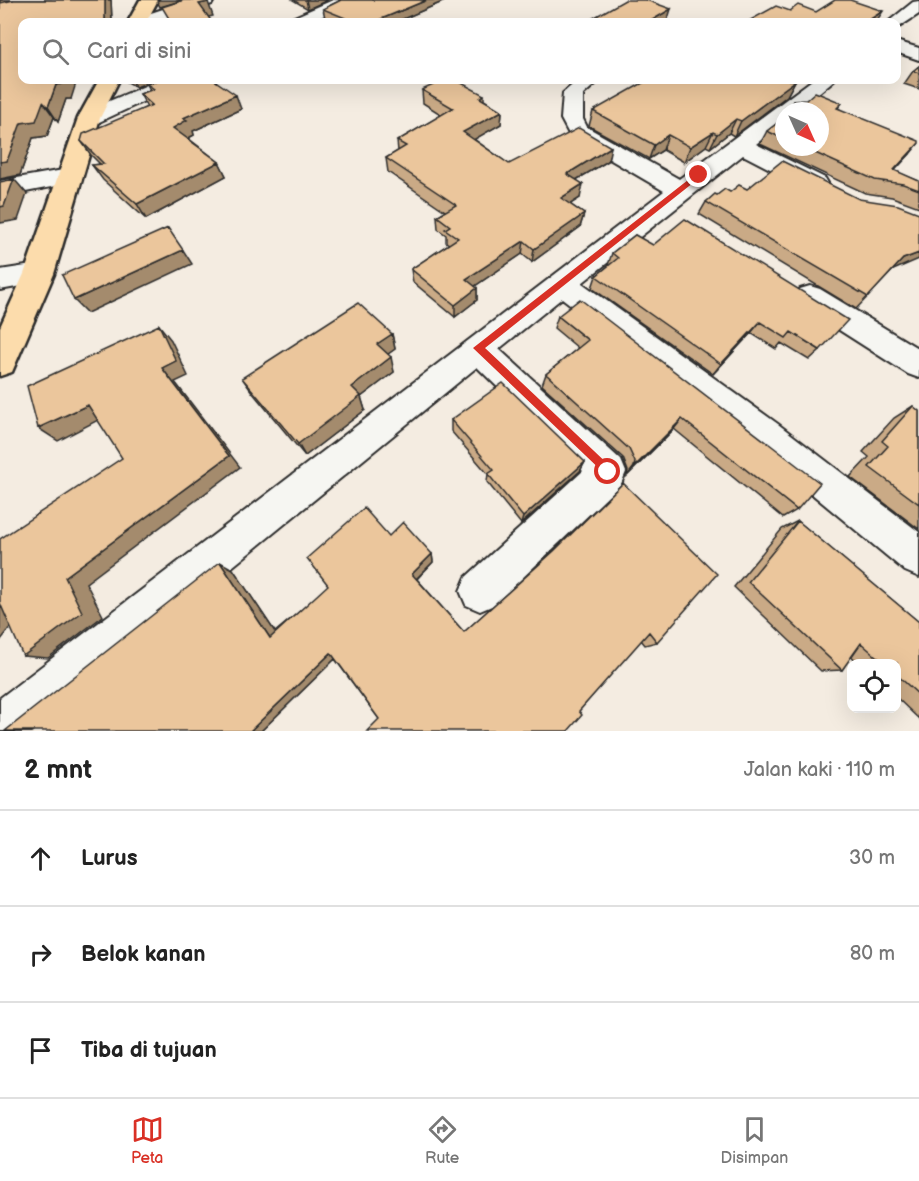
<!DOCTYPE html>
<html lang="id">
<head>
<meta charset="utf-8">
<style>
  :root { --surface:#fff; --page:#f6f6f6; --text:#222; --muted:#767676; --line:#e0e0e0; --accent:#d93025 }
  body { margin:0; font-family:"Balsamiq Sans",sans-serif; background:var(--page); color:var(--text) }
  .controls { position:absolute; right:18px; bottom:18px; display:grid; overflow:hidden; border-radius:12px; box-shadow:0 6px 24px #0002 }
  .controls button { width:54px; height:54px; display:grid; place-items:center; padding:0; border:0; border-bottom:2px solid var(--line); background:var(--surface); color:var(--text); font:30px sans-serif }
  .compass { position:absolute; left:775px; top:102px; width:54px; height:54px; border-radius:50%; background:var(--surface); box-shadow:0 6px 24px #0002; rotate:135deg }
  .stop { position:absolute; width:18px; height:18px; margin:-14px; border:4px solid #d93025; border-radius:50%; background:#fff }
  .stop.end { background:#d93025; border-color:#fff; box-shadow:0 2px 6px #0008 }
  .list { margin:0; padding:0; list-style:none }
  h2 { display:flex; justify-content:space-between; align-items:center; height:78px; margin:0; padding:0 24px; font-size:26px }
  h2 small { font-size:20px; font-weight:400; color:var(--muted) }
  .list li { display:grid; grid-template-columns:39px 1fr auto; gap:18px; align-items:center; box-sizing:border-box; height:96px; padding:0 24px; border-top:2px solid var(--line) }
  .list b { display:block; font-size:22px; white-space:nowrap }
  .list em { font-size:20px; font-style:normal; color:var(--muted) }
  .icon { flex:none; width:33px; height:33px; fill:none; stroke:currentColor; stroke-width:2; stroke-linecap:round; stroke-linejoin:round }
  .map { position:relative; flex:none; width:919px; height:731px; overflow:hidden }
  .search { position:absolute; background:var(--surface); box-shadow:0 6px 24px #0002; left:18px; right:18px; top:18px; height:66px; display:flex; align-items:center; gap:15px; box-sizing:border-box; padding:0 21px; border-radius:12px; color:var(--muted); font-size:22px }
  .sheet { height:366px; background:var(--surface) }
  nav { display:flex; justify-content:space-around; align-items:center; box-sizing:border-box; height:84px; border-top:2px solid var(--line); background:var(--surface); font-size:16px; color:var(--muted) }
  nav a { display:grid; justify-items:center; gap:3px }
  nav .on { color:var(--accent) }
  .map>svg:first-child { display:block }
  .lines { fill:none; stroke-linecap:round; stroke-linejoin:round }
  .minor-casing { stroke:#2b2b2b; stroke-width:4 }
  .primary-casing { stroke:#2b2b2b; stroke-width:5 }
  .minor { fill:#f6f6f2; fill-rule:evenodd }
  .primary { fill:#fcdcac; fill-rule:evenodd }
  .wall { fill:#caaa86; stroke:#2b2b2b; stroke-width:1.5 }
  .shaded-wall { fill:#a48b6d; stroke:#2b2b2b; stroke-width:1.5 }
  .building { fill:#ebc69c; stroke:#2b2b2b; stroke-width:1.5 }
  .route { fill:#d93025 }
</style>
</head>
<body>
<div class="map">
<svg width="919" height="731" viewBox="0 0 919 731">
  <rect width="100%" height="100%" fill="#f4ece1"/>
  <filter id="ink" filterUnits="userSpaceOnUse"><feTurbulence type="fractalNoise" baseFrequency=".0167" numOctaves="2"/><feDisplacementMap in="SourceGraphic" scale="12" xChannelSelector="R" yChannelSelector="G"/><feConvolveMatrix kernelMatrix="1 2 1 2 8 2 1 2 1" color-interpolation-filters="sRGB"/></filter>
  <g filter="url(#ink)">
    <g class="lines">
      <defs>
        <path id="minor" d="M190,0H214L212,4L157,22H133L136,18Z
          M333,0H355L311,22H289L292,18Z
          M919,1V14L896,29V22H888L913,2Z
          M896,41L919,48V60L896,52Z
          M159,80H184L181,84L97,123H81L78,118L81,113Z
          M578,80H600L583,95V119L587,127L679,179L812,80H834L797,111H784V122L756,144L825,178L828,183L825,188L816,191L807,188L743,155L582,283L778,424L919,532V577L905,571L754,446L562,298L499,349L621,460L626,472L621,484L494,605L480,611L466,605L460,591L466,577L583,471L477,367L31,731H0V698L664,191L570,136L561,119L563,93Z
          M69,169L77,172L81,177L77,182L0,197V181Z
          M39,264L49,267L53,274L49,281L0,290V270Z
          M810,286L820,289L919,349V378L908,374L800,305L796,297L800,289Z"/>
        <path id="primary" d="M140,0H158L146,22H128Z
          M99,80H119L100,118L54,274L12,372L0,376V327L24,274L78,118Z"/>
      </defs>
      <!-- minor casing -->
      <use href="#minor" class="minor-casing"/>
      <!-- primary casing -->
      <use href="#primary" class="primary-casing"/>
      <!-- minor -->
      <use href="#minor" class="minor"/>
      <!-- primary -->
      <use href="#primary" class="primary"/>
    </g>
    <!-- wall -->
    <path class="wall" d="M0,0H111L112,22H22L71,99H66L58,122L54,117L47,136L33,138L20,175Z
      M293,0H328L308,9Z
      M341,0H447L396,22H336L325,18L323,9Z
      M919,66V89L904,84L913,71Z
      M124,80H155L136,87Z
      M795,81L787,96L734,136L729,133L710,148L706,146L684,162L663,150L649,159L589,126L593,111Z
      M147,84L241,109L193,131L194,135L188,138L219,162L226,176L146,219L103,180L92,165L100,164L91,155L81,141L147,107L140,94L150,90Z
      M422,90L484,95V100L502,111L501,124L474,139L509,164L608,161L576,180L580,198L570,204L584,214L580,227L532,262L522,254L475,286L477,288V300L455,317L413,282L411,269L449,244L446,242V235L438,229L437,216L445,211L388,172L386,158L398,151L397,141L442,115L423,103Z
      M793,101L842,103L838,108L910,154L894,171L919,181V207L892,197L865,193L760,144L767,131L784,118V147H820V111H788Z
      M747,189L859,199L893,270L856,309L699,214L706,202L717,195L730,192Z
      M635,235L820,350L809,360L781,343L776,349L751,333L713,374L592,288L596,276L608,266V265L612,253Z
      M558,316L797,510L783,518L674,429L627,476L628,471L623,458L542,385L546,374L578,348L554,328Z
      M392,334L395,349L388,354L394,372L361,397L365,410L305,456L252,392L242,378Z
      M913,406L919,411V529L850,477L869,457L863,452L894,418Z
      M451,420L585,462L580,471L521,524L487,482L488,474L451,431Z
      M623,483L657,642L645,645L641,640L579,711L379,719L335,659L261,731L233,569L275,632L389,536L432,554L433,562L417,579L464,632L554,551Z
      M798,521L919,622V719L897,698V663H859L851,656L842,670L821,671L734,587L782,529Z"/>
    <!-- shaded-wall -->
    <path class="shaded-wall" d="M0,0H52L0,10Z
      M105,0H111L112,22H105Z
      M159,0H184L160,7L157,1Z
      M306,0H328L308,9Z
      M427,0H447L396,22H374Z
      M208,2L213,16L204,18L199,4Z
      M671,9L667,22H649Z
      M883,11L876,22H866Z
      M63,80H77L71,99H66L58,122L48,107L56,85Z
      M132,80H155L136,87Z
      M795,81L787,96L734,136L741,121Z
      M236,95L241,109L193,131L194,135L181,142L173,128L183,118Z
      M43,102L54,117L47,136L33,138L20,175L0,179V162L21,123Z
      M502,111L501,124L463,146V132Z
      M736,119L729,133L710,148L717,134Z
      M713,132L706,146L684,162L690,147Z
      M668,135L663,150L649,159L654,145Z
      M919,143L910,154L883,183L894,170Z
      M611,147L608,161L564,187L567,174Z
      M219,162L226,176L146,219L137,204Z
      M14,179L27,194L18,220L0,223V207Z
      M583,184L580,198L558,212L561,198Z
      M584,214L580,227L532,262L534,249Z
      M524,241L522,254L466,292V279Z
      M183,250L192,264L87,313L74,300Z
      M919,253V259L891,271L903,259Z
      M477,288V300L455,317V305Z
      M760,322L751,333L713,374L721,364Z
      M159,325L171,340L188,376L175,382L240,467L86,583L103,616L48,658L23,656L65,577L229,456L162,368Z
      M392,334L395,349L381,359L377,344Z
      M391,357L394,372L361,397L365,410L305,456L298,444L352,387Z
      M88,405L104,417L58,441L38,428Z
      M682,419L674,429L627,476L634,467Z
      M585,462L580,471L521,524L523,517Z
      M432,554L433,562L415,580L412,574Z
      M220,562L233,569L281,641L270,638Z
      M0,603L26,608L0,641Z
      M331,653L339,655L261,731H250Z"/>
    <!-- building -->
    <path class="building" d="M14,0H105V22H22V80H63L62,84L56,85L48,107L43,102L36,121L21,123L7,161L0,162V3Z
      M184,0H206L208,2L199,4L212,22H171L162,7Z
      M341,0H427L374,22H355L323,9Z
      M625,0H646L671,9L649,22H586Z
      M835,0H850L883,11L866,22H747L776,6L790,11L798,5L816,12Z
      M919,66V73L913,71Z
      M158,80H214L236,95L183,118L187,120L173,128L219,162L137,204L92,165L104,164L81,141L83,134L152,105L140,94L154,89L147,84Z
      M444,80H456L484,95L480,98L502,111L463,132L509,164L579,128L611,147L567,174L583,184L561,198L584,214L534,249L524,241L466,279L477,288L455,305L411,269L458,238L445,229L450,226L437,216L456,205L386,158L406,146L397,141L453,108L422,90Z
      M648,80H790L795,81L741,121L736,119L717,134L713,132L690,147L668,135L654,145L593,111Z
      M815,92L842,103L837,108L919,141V143L894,170L919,181V190L903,184L875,180L802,147H820V111H793V101L806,100Z
      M784,118V139L767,131Z
      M782,161L859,199L898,205L919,213V253L903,259L868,297L706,202L715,194L717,195L725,189L730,192L739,185L747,189Z
      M14,179L4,206L0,207V182Z
      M685,219L848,320L820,350L791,332L786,338L760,322L721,364L596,276L618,258L612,253L635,235L653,245Z
      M168,228L183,250L74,300L62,275Z
      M580,299L820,483L797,510L682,419L634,467L635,462L629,449L546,374L588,340L558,316Z
      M358,303L392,334L377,344L391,357L352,387L361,396L298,444L242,378Z
      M159,325L176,361L162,368L229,456L65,577L82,612L23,656L0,603V539L122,458L88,405L38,428L27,386Z
      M503,383L585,462L523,517L488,474L494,470L451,420Z
      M913,406L919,411V504L869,467L888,446L882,441Z
      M623,483L717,574L657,642L649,632L579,711L582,715L568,731H367L379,719L331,653L250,731H5L220,562L270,638L328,585L307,558L364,508L389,536L403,522L432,554L412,574L464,632L554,551Z
      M798,521L919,622V695L897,675V663H884L861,643L842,670L748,582Z"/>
  </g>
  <!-- route -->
  <path class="route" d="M697,173L703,175L485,348L612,468L614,472L608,477L473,348Z"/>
</svg>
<div class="controls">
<button><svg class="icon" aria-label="locate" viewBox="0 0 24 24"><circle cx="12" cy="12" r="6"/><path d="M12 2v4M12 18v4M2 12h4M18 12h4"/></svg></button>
</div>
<svg class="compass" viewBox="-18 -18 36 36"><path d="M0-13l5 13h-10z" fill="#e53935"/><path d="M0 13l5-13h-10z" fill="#767676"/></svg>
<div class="stop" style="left:608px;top:472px"></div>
<div class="stop end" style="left:699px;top:175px"></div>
<div class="search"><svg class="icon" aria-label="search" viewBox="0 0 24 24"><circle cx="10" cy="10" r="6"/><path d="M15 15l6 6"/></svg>Cari di sini</div>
</div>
<section class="sheet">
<h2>2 mnt<small>Jalan kaki · 110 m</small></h2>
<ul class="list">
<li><svg class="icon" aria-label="ahead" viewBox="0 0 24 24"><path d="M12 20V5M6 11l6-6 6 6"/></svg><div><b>Lurus</b></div><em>30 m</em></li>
<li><svg class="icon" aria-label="right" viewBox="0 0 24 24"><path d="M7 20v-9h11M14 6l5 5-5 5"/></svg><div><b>Belok kanan</b></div><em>80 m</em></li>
<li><svg class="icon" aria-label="arrive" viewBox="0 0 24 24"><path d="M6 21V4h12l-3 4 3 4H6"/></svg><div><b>Tiba di tujuan</b></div></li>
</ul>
</section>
<nav>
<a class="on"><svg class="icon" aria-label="map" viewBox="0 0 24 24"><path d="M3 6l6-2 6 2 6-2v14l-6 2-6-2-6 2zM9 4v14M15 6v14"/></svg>Peta</a>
<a><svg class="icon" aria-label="directions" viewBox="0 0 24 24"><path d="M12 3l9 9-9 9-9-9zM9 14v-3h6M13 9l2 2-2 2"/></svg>Rute</a>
<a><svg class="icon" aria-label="saved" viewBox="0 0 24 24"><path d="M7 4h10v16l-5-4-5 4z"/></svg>Disimpan</a>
</nav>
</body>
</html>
